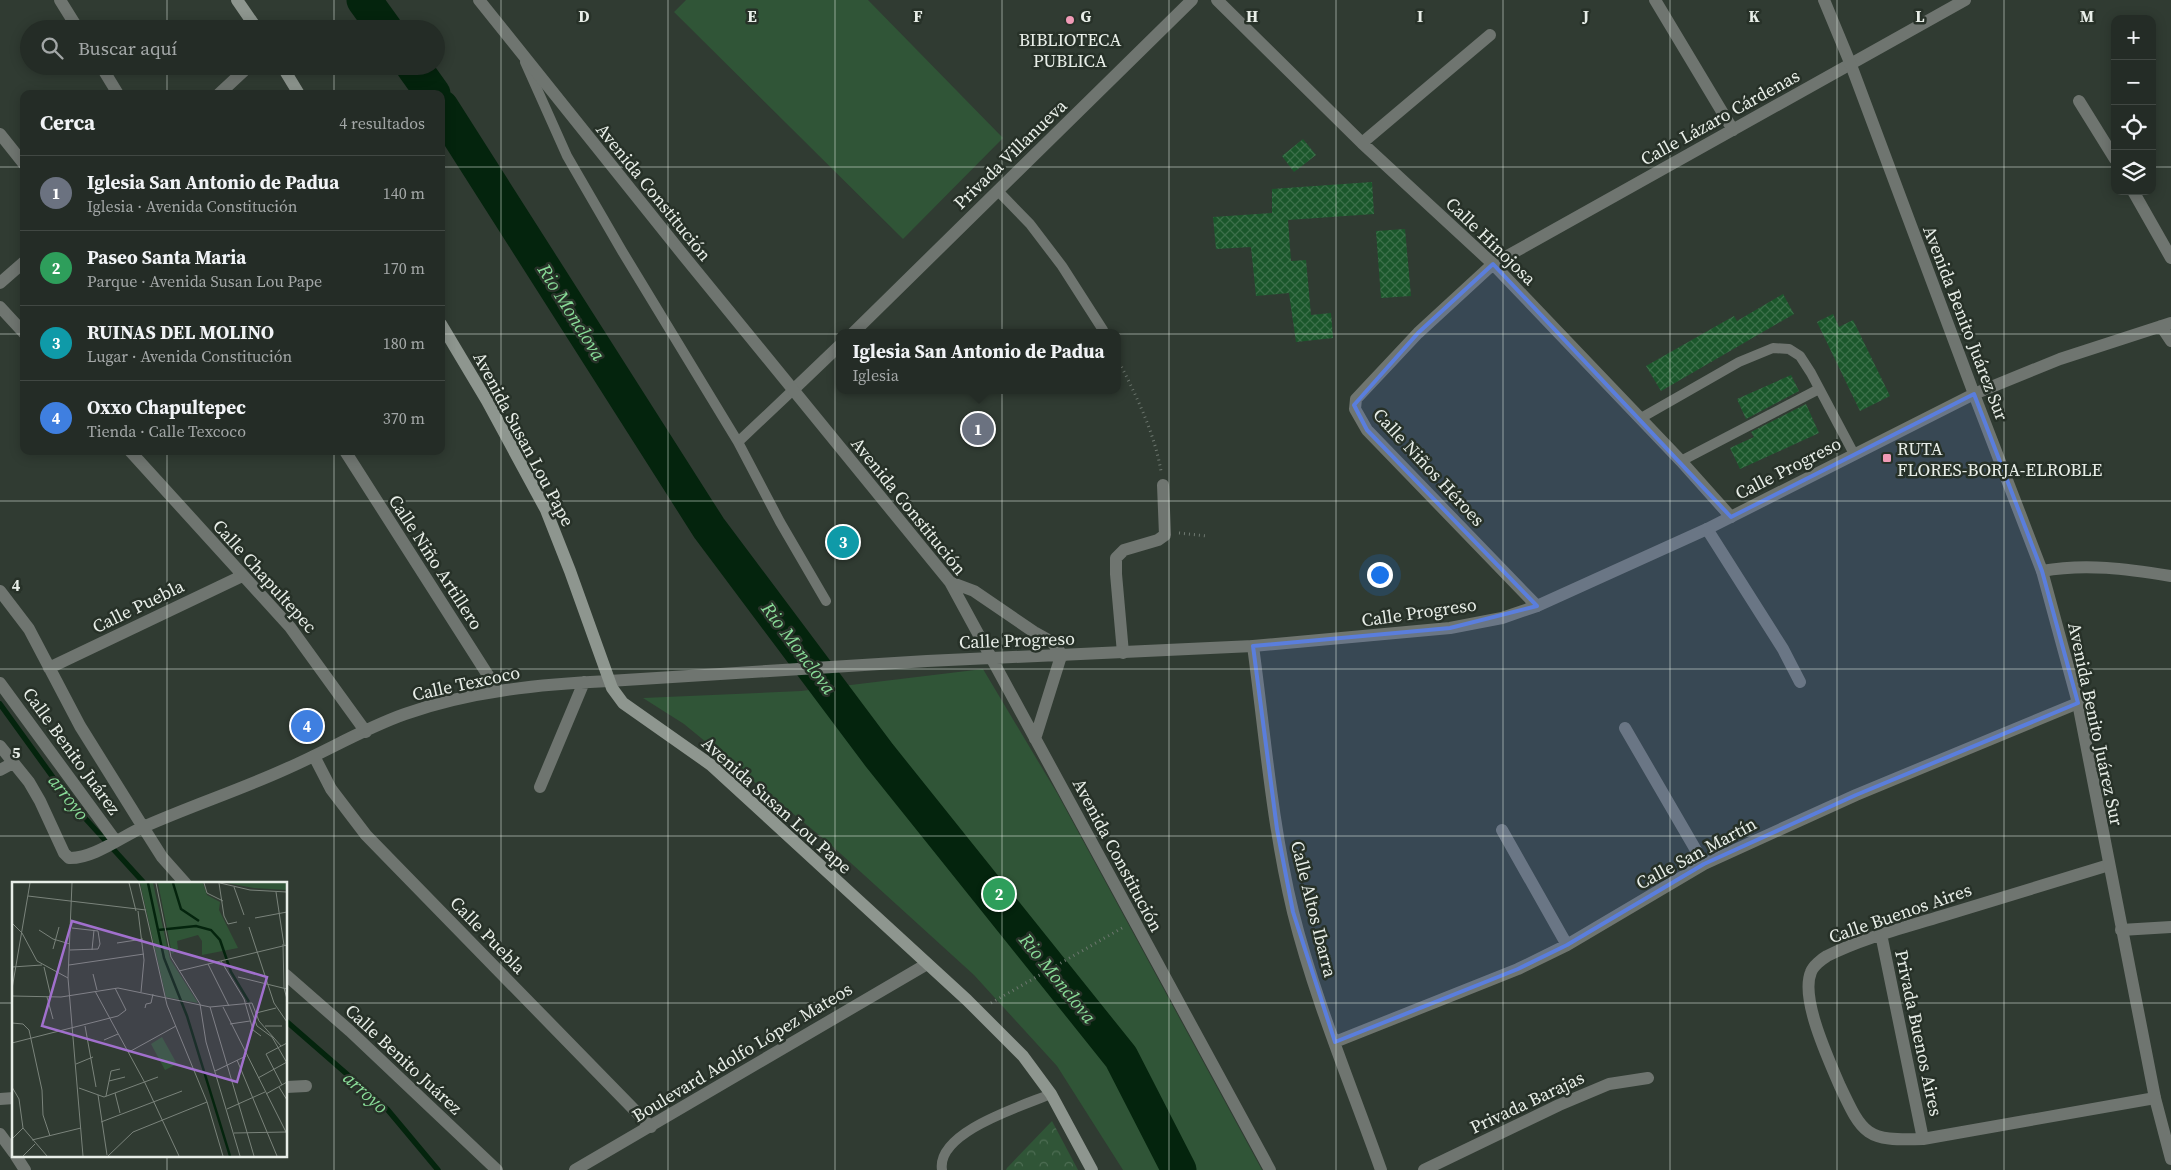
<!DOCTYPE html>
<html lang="es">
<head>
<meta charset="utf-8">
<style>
  :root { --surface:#242c26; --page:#303832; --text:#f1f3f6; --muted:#a3a7a7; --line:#414843; --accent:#1a73e8 }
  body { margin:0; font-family:"Source Serif 4",serif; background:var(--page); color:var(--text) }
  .controls { position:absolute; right:15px; top:15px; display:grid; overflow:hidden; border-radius:10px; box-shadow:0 2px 12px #0003 }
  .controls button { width:45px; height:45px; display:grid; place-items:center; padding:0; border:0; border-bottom:1px solid var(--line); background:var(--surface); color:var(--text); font:25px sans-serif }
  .you { position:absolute; left:1379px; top:574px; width:18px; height:18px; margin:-12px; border:4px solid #fff; border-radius:50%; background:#1a73e8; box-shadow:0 0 0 8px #1a73e833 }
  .badge { display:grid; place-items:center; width:32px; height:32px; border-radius:50%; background:var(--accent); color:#fff; font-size:16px; font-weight:700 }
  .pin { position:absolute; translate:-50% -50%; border:2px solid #fff; box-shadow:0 1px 5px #0006 }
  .popup { position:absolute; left:836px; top:329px; width:285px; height:65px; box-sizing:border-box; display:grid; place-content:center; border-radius:10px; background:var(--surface); filter:drop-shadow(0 1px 4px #0005); font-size:16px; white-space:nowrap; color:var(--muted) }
  .popup b { font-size:19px; color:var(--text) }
  .popup::after { content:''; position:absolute; left:50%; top:100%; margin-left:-10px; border:10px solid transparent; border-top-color:var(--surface) }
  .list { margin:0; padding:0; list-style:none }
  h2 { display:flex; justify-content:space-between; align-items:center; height:65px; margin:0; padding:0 20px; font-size:21px }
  h2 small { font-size:16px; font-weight:400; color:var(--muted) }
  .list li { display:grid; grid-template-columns:32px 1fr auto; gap:15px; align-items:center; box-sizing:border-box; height:75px; padding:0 20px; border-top:1px solid var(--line) }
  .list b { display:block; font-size:19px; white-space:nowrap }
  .list p { margin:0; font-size:16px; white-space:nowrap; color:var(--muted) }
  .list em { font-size:16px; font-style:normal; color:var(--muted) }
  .icon { flex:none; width:28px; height:28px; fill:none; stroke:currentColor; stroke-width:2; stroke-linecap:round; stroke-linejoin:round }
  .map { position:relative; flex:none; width:2171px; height:1170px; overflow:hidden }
  .search { position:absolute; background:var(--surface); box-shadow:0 2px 12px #0003; left:20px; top:20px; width:425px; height:55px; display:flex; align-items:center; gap:12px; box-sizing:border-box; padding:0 18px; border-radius:28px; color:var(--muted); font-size:19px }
  .panel { position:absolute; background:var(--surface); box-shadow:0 2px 12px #0003; left:20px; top:90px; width:425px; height:365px; border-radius:10px }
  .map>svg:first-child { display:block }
  .green { fill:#305537 }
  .forest { fill:url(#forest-crowns) }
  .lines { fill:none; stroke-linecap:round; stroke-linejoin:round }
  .stream { stroke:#04240d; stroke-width:5.5 }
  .river { stroke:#04240d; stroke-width:35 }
  .building { fill:url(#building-cross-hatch) }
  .path { stroke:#6d776f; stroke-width:3; stroke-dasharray:1 4; stroke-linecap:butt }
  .service { stroke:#6f7570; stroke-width:10 }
  .minor { stroke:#6f7570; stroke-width:12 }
  .tertiary { stroke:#6f7570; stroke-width:12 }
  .secondary { stroke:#8e968f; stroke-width:12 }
  .marked { fill:#5a7edd; fill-opacity:0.2; stroke:#5a7edd; stroke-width:4; stroke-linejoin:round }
  .grid { fill:none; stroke:#e8eee8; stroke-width:1; stroke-opacity:0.55 }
  .poi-dot { fill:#f09ab6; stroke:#273128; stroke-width:2 }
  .labels { text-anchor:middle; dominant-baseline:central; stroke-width:5; stroke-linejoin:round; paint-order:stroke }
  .poi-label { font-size:18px; fill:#e8eee8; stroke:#273128 }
  .street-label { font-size:18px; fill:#e8eee8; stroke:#273128 }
  .water-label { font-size:19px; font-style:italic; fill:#89dc98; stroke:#273128 }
  .inset-river { fill:none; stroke:#04240d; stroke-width:2.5 }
  .inset-road { fill:none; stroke:#7a837b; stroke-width:1 }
  .view { fill:#a170cd; fill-opacity:0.15; stroke:#a170cd; stroke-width:2.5 }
  .inset-edge { fill:none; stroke:#e8eee8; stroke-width:2.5 }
  .grid-label { font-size:16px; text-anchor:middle; font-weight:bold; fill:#e8eee8; stroke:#273128; stroke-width:5; stroke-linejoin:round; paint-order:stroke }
</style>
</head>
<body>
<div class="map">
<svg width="2171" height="1170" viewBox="0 0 2171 1170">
  <defs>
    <pattern id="forest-crowns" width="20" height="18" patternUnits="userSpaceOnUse" patternTransform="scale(1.25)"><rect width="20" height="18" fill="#305537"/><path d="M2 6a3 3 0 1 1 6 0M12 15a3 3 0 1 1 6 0" fill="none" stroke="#4e6e54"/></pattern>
    <pattern id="building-cross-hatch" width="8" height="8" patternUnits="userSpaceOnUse" patternTransform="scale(1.25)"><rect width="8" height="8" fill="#1b572b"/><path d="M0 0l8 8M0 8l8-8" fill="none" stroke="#3c6f4a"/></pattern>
  </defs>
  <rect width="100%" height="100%" fill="#303b32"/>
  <!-- green -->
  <path class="green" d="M686,0H868L1003,138L903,239L674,12Z
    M983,669L1057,793L1262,1170H1123L1057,1066L974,975L830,844L684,724L643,698L801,691Z"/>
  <!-- forest -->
  <path class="forest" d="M1052,1121L1078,1170H1006L1007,1168Z"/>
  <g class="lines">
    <!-- stream -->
    <path class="stream" d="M0,704L73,805L145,884
      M286,1021L387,1109L438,1170"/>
    <!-- river -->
    <path class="river" d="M364,0L385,29
      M413,66L433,94
      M441,107L709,528L879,755L1121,1057L1179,1170"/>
  </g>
  <!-- building -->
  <path class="building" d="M1303,139L1316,155L1294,172L1282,156Z
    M1372,182L1374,214L1288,220L1291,261L1306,260L1311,315L1331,313L1333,338L1296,342L1289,293L1256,296L1251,247L1216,249L1213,217L1272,213V189Z
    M1405,229L1411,296L1381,298L1376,231Z
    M1783,294L1794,314L1661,391L1646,366L1734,316L1737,321Z
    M1833,314L1839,327L1853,320L1890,396L1860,411L1817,322Z
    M1791,375L1799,391L1746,419L1737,399Z
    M1806,404L1819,433L1740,469L1730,448L1754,437L1751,432Z"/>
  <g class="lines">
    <!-- path -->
    <path class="path" d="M1117,358C1135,393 1154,431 1161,471
      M1179,533L1207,536
      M991,1003L1122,928"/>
    <!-- service -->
    <path class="service" d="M525,62L567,156L622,251L738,442
      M998,191L1030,224L1062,266L1103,330
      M793,390L738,442L780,522L826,601
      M1641,418L1739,362L1773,348L1789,349L1800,356L1811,373L1854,454
      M1681,461L1819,389
      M942,1170C936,1132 1022,1106 1051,1094"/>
    <!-- minor -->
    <path class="minor" d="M60,0L78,29
      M1217,0L1362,143L1493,264L1681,461L1731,517
      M1655,0L1733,130
      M101,66L118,94
      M219,94L249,66
      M2079,101L2115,159
      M0,134L24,164
      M1362,143L1490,35
      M2133,191L2171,258
      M0,283L24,262
      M0,307L24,333
      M2161,326L2171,341
      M853,333L1192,0
      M793,390L839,346
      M1974,394L2060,359L2171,323
      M130,451L290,627L366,732
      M345,451L498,691
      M1707,529L1783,649L1800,682
      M2042,571C2086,563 2127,569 2171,576
      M0,591L29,629L80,726L143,827L162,857L186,884
      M1537,606L1367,430L1355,409L1356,399L1418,333L1493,264L1965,0
      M1253,646C1265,735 1272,825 1293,912C1315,1000 1351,1085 1381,1170
      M1123,653L1116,574V558L1124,550L1158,540L1165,535L1163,485
      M49,668L242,576
      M0,683L115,840
      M1625,728L1704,864
      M0,746L29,782L40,801L64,853L69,858C92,859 120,838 141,828C190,806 240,790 288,768C327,751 365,728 405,714C470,691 541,684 609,681
      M314,756L331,789L366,835L651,1127
      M0,770L13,763
      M540,787L584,682
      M1502,830L1567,945
      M2109,865C2053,882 1997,899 1942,916C1903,928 1863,938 1827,956C1822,959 1813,966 1811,972C1800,998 1828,1058 1839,1084C1863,1135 1865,1141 1923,1139L2155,1098
      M2121,930L2171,927
      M1881,934L1923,1139
      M286,975L350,1031L497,1170
      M1335,1042L1518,969L1567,945L1704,864L1856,795L2078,703
      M286,1087L306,1086
      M0,1099L14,1098
      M0,1134L14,1153
      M16,1156L25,1170
      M1424,1170L1559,1105L1609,1084L1648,1078"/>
    <!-- tertiary -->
    <path class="tertiary" d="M479,0L684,256L950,582L1270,1170
      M1824,0L1851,65L1974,394L2042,571L2078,703L2155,1098L2171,1159
      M950,582L974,591L1034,632L1052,642L1063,656
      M609,681L927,661L1253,646L1450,628L1502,618L1537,606L1707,529L1974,394
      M1035,739L1061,656
      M575,1170L927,964"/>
    <!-- secondary -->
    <path class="secondary" d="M237,0L257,29
      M282,66L299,94
      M441,324L487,401L546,510L570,571L612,688L623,703L711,765L967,1000L1023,1056L1051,1094L1092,1170"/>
  </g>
  <!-- marked area -->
  <path class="marked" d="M1493,264L1731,517L1974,394L2042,571L2078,703L1856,795L1704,864L1567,945L1518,969L1335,1042L1293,912L1277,829L1253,646L1450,628L1537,606L1367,430L1354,405L1418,333Z"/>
  <!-- grid -->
  <path class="grid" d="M167,0V29M334,0V29M501,0V1170M668,0V1170M835,0V1170M1002,0V1170M1169,0V1170M1336,0V1170M1503,0V1170M1670,0V1170M1837,0V1170M2004,0V1170M167,66V94M334,66V94M0,167H24M441,167H2115M2152,167H2171M0,334H24M441,334H2171M167,451V884M334,451V1170M0,501H2171M0,669H2171M0,836H2171M0,1003H14M286,1003H2171M167,1156V1170"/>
  <!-- markers -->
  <g class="poi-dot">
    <circle cx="1070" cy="20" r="5"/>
    <rect x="1882" y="453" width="10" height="10" rx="2.5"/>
  </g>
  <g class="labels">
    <!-- poi labels -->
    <g class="poi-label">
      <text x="1070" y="39">BIBLIOTECA<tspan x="1070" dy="21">PUBLICA</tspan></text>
      <text x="1897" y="448" text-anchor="start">RUTA<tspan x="1897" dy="21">FLORES-BORJA-ELROBLE</tspan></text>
    </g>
    <!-- street labels -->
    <g class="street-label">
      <text transform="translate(1720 117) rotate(-29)">Calle Lázaro Cárdenas</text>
      <text transform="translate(1010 154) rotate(-44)">Privada Villanueva</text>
      <text transform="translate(654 192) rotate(51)">Avenida Constitución</text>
      <text transform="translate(1491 241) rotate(44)">Calle Hinojosa</text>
      <text transform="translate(1966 323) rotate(69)">Avenida Benito Juárez Sur</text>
      <text transform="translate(524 439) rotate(62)">Avenida Susan Lou Pape</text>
      <text transform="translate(1429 467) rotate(47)">Calle Niños Héroes</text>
      <text transform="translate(1788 468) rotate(-27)">Calle Progreso</text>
      <text transform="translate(909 506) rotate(51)">Avenida Constitución</text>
      <text transform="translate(436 562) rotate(57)">Calle Niño Artillero</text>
      <text transform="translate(265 576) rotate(48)">Calle Chapultepec</text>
      <text transform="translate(138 606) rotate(-26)">Calle Puebla</text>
      <text transform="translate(1419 612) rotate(-8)">Calle Progreso</text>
      <text transform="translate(1017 640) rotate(-2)">Calle Progreso</text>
      <text transform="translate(466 683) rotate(-12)">Calle Texcoco</text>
      <text transform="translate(2096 724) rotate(78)">Avenida Benito Juárez Sur</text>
      <text transform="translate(72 751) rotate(54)">Calle Benito Juárez</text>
      <text transform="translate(777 805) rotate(42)">Avenida Susan Lou Pape</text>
      <text transform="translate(1696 853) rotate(-28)">Calle San Martín</text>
      <text transform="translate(1118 855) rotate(62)">Avenida Constitución</text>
      <text transform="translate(1314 909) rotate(76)">Calle Altos Ibarra</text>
      <text transform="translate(1900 913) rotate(-19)">Calle Buenos Aires</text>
      <text transform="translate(488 935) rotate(46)">Calle Puebla</text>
      <text transform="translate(1919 1033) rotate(78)">Privada Buenos Aires</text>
      <text transform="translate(742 1052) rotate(-31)">Boulevard Adolfo López Mateos</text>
      <text transform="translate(404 1059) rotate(43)">Calle Benito Juárez</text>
      <text transform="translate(1527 1102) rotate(-25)">Privada Barajas</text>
    </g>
    <!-- water labels -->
    <g class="water-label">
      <text transform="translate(572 312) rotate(58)">Rio Monclova</text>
      <text transform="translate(799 648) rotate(53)">Rio Monclova</text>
      <text transform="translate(69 797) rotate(52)">arroyo</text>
      <text transform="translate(1058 978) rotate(51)">Rio Monclova</text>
      <text transform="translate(366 1092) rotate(42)">arroyo</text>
    </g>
  </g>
  <!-- overview -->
  <g transform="translate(12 882)">
    <rect width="275" height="275" fill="#303b32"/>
    <path d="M128,1H141L158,77L186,121L154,115ZM150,155L165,182L153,188L139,162Z" fill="#305537"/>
    <path d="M146,1H191L195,13L208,20L207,28L226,66L190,73V59L186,53L165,59L166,67L160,72ZM215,1H275V8L242,6Z" fill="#305537"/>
    <path class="inset-river" d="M136,1L152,76L175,134L218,274M161,1L169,27L187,39M146,48L184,44L199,48L208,58L219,90L237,120"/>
    <path class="inset-road" d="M60,1L56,96L71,274M117,1L124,29M127,1L155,123L195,220L211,274M144,1L159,75L188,122L194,160L228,274M192,1L195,11L211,19M207,1L212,34L216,42L225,40M208,1L238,8L275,10M222,5L232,33M264,10L272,63M16,14L134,28M126,29L132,78L129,110M243,36L275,30M0,41L10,51L25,79L56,96M237,45L262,121L275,140M27,48L41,57L58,62M105,61L131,57M271,62L272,106L275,117M41,67L47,45M58,68L86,67L88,62L86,49L60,46M80,68L82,48M209,79L232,117L241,148L249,154M196,82L217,124M57,83L132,72M0,85L30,83M32,85L39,115M167,89L275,63M81,92L85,108M226,95L275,107M0,107L18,1M83,109L133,201L167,274M0,114L49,115L106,106L198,125L240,121L247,139L269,164M35,115L41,137M237,122L245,144L260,155L275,181M198,125L242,274M211,125L275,252M133,126L134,122L139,121L141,112M244,131L264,126M0,141L11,142L17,148L30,208L31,233L38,254M218,142L238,139M73,144L84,205M253,144H270M92,158L106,152M0,161L106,134L114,128L103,106M117,170L164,144M225,178L265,274M64,182L81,175M203,189L234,174M246,196L275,180M97,199L113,195M270,203L254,172L275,161M0,205L7,217L11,246L35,274M267,205L275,218M67,206L92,215L146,195M103,211L108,231M254,212L275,200M86,213L95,273M94,214L99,189L108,187M215,227L253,210M89,240L170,209M222,251L274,250M0,257L11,246M20,258L69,246M11,274L23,262M96,274L121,250L195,220"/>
    <path class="view" d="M60,39L255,95L225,200L30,144Z"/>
    <rect width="275" height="275" class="inset-edge"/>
  </g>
  <g class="grid-label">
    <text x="584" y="22">D</text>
    <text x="752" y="22">E</text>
    <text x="918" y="22">F</text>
    <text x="1086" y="22">G</text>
    <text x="1252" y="22">H</text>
    <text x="1420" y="22">I</text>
    <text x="1586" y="22">J</text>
    <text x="1754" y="22">K</text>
    <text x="1920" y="22">L</text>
    <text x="2087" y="22">M</text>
    <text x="16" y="591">4</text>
    <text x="16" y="758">5</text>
  </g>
</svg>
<div class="controls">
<button>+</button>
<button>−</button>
<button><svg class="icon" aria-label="locate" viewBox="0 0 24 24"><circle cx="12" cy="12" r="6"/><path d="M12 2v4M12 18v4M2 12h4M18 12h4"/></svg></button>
<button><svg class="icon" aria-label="layers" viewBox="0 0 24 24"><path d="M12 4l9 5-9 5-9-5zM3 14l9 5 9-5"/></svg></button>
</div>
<div class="you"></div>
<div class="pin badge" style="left:978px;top:429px;background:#6b7280">1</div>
<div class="popup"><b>Iglesia San Antonio de Padua</b>Iglesia</div>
<div class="pin badge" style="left:999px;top:894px;background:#2e9e5b">2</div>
<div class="pin badge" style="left:843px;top:542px;background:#0f9aa8">3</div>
<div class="pin badge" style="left:307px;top:726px;background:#3f7fe0">4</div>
<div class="search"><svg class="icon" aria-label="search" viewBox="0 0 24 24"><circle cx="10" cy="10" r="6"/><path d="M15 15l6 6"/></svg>Buscar aquí</div>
<section class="panel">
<h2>Cerca<small>4 resultados</small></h2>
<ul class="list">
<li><span class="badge" style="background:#6b7280">1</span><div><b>Iglesia San Antonio de Padua</b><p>Iglesia · Avenida Constitución</p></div><em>140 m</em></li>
<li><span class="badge" style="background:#2e9e5b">2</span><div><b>Paseo Santa Maria</b><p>Parque · Avenida Susan Lou Pape</p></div><em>170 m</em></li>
<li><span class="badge" style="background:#0f9aa8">3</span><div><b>RUINAS DEL MOLINO</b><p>Lugar · Avenida Constitución</p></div><em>180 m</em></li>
<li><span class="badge" style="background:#3f7fe0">4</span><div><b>Oxxo Chapultepec</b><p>Tienda · Calle Texcoco</p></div><em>370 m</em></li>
</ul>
</section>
</div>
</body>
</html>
